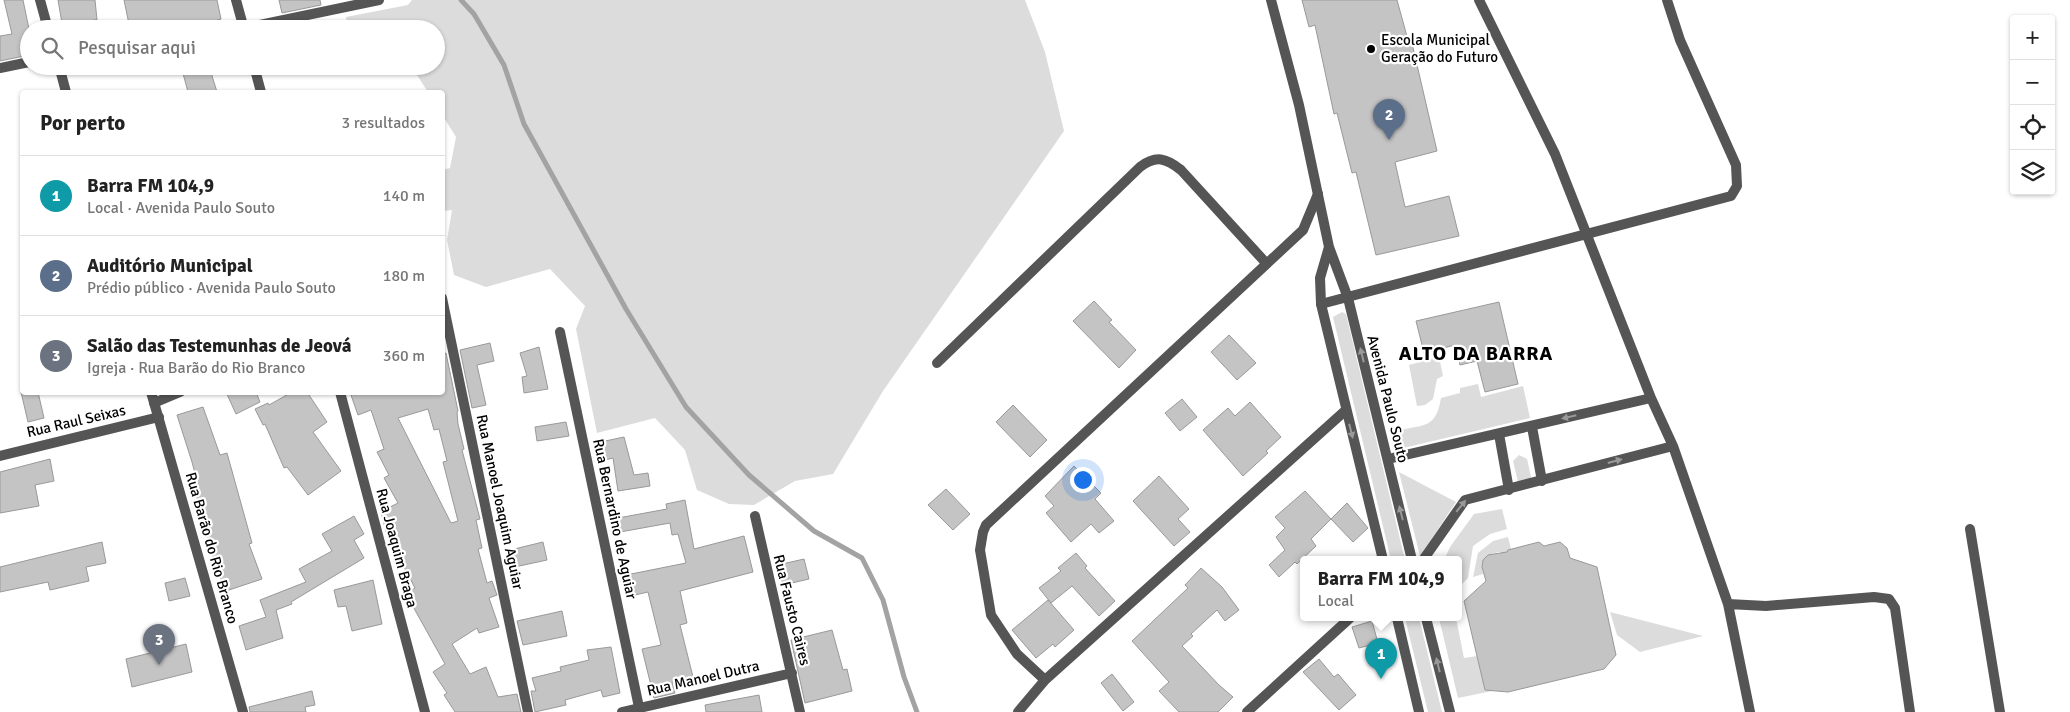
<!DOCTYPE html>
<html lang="pt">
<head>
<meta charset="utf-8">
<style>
  :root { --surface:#fff; --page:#f6f6f6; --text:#222; --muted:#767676; --line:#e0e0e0; --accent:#000 }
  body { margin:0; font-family:Signika,sans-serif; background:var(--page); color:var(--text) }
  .controls { position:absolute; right:15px; top:15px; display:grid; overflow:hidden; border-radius:5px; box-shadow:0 1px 4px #0004 }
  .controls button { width:45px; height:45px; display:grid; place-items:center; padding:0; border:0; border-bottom:1px solid var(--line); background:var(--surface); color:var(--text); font:25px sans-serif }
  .you { position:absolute; left:1082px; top:479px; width:18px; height:18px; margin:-12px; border:4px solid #fff; border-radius:50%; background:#1a73e8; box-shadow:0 0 0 8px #1a73e833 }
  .badge { display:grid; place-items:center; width:32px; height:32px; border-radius:50%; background:var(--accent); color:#fff; font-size:16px; font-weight:700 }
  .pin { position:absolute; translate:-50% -41px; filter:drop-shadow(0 1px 2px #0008) }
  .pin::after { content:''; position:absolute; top:26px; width:18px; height:15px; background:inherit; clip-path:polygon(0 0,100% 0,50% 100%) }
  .popup { position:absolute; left:1300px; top:556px; width:162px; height:65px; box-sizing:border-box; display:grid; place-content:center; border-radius:5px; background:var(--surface); filter:drop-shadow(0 1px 4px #0005); font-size:16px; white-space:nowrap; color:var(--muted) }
  .popup b { font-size:19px; color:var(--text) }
  .popup::after { content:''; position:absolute; left:50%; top:100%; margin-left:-10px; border:10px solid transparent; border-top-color:var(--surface) }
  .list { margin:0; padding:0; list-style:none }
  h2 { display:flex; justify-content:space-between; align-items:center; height:65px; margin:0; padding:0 20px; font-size:21px }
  h2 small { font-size:16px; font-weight:400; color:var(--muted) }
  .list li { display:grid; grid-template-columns:32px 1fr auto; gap:15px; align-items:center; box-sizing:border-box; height:80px; padding:0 20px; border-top:1px solid var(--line) }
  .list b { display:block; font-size:19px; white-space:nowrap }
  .list p { margin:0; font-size:16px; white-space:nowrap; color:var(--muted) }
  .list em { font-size:16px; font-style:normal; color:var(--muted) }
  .icon { flex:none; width:28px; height:28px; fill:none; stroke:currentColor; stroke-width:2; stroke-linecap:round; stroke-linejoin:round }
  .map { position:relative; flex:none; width:2070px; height:712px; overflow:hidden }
  .search { position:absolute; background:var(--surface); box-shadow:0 1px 4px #0004; left:20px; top:20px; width:425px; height:55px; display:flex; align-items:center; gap:12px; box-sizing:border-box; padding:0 18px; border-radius:28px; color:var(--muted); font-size:19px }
  .panel { position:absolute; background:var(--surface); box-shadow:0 1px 4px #0004; left:20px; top:90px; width:425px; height:305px; border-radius:5px }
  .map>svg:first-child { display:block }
  .green { fill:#dcdcdc }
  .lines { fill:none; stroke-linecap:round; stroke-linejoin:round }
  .stream { stroke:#a3a3a3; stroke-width:5 }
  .building { fill:#c4c4c4; stroke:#999; fill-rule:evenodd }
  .minor { stroke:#555; stroke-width:10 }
  .tertiary { stroke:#555; stroke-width:10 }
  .oneway { fill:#999 }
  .poi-dot { fill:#000; stroke:#fff; stroke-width:2 }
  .labels { text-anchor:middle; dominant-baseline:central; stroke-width:4.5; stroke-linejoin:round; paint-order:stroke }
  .poi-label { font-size:15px; fill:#000; stroke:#fff; text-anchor:start }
  .street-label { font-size:15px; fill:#000; stroke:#fff }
  .district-label { font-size:20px; font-weight:bold; letter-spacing:1px; fill:#000; stroke:#fff }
</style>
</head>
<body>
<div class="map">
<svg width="2070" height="712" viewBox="0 0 2070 712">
  <rect width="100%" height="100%" fill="#fff"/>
  <!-- green -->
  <path class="green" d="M412,0H1025L1045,52L1064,131L883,391L833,474L795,481L754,505L729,504L697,490L685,450L655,418L597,433L576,329L585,306L550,269L486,287L454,275L447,240L452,210L443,211L442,170L450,168L456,137L443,116L442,92H428L411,66H436V29H348L346,17L408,5Z
    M1342,312L1346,314L1405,560H1391L1333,317Z
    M1439,357L1443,376L1437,379L1433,399L1425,405L1417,406L1409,365Z
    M1478,384L1481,397L1523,386L1530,418L1399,449L1398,430C1425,425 1436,428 1441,398L1460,393V388Z
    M1519,455L1527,459L1531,477L1530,479L1518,482L1513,461Z
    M1399,472L1456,502L1420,556Z
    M1502,509L1507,529L1490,534L1473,546L1468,578L1459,587L1458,560H1444L1450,547L1474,514Z
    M1508,537L1511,549L1506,555L1499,552L1488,555L1482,564L1483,574L1473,577L1478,553L1493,541Z
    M1610,612L1703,636L1640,652L1617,635Z
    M1405,618H1419L1442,712H1428Z
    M1439,618H1456L1464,658L1477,656L1485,690L1492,691L1458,698Z"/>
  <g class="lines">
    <!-- stream -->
    <path class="stream" d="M461,0L474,14L504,65L524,124L626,309L686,407L749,475L814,531L862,558L883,600L904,677L917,712"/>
  </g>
  <!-- building -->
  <path class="building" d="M4,0H23L29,29V55L0,61V36L12,34Z
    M58,0H95L97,20H93L95,29H63Z
    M124,0H217L221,19L189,29H130Z
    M279,0H320L321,5L282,13Z
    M1302,0H1397L1408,40L1411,39L1437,151L1395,162L1405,207L1449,196L1459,236L1376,255L1356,172L1352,173L1337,113L1334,114L1315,25L1309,27Z
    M181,66H209L217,92H188Z
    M1094,301L1112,320L1109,322L1136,350L1119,368L1073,321Z
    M1499,302L1518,384L1485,392L1477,361L1460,365L1455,345L1424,353L1416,321Z
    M1229,335L1256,363L1237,380L1211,352Z
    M490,343L494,361L477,365L486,405L472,408L460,350Z
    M539,347L548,389L524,393L522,377L527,376L520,353Z
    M446,353L458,411L457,412L458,424L464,449L462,450L480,519L476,520L482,548L478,549L487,583L492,581L497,595L489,598L499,627L479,633L477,628L452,644L470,674L486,667L498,697L517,694L521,712H455L444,695L447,693L433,672L445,664L406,594L415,588L387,535L382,516V511L398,503L384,478L389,475L377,452L384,449L371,410L358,415L351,395L360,392H442V354ZM428,409L434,430L439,429L447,461L443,462L458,521L451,523L398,418Z
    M21,392H38L44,418L28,422Z
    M226,392H256L260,402L236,414Z
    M292,392H307L327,422L313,432L341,471L308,495L287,467L284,468L265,424L263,425L255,409L268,403L269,405Z
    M1182,399L1197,417L1180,431L1165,413Z
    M1250,402L1281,437L1266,451L1268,453L1243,476L1203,430L1228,408L1235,416Z
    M1013,405L1047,440L1030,457L996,422Z
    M203,407L220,455L227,453L252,543L249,544L262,579L226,591L216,568L195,490L199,489L192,462L177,415Z
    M566,422L569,436L537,441L535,427Z
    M624,437L634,475L648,473L650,486L618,491L613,458L601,461L596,443Z
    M50,459L54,481L35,485L39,506L0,513V472Z
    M1074,466L1101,493L1095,499L1114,521L1099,533L1091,524L1071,542L1046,513L1054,506L1045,496Z
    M1159,476L1189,509L1178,519L1190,532L1174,546L1133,501Z
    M946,489L970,514L953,530L928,505Z
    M1305,491L1331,519L1311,539L1316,546L1297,564L1295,562L1279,577L1269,565L1285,550L1276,537L1285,528L1275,517Z
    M685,500L694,549L744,536L753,572L680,591L687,623L680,625L693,677L672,682L675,693L654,698L642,649L661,645L648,592L635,595L631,574L686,563L678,534L672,535L670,523L620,532L618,518L667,509L666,504Z
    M1347,503L1368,528L1353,542L1331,519Z
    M354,516L364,534L354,540L364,558L291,602L292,604L276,610L283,638L246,650L239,626L266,617L260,600L306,582L299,569L332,551L322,534Z
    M102,542L106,563L86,567L89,581L50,590L48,582L0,592V567Z
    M543,542L547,560L510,568L506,551Z
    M1539,542L1544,546L1560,542L1567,548L1570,558L1597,567L1616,655L1604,669L1508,692L1485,690L1464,601L1486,581L1482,567L1483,560L1488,555L1507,552L1508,550Z
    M1076,553L1087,566L1085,568L1115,601L1099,616L1072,586L1051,603L1039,588L1061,571L1058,568Z
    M804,559L809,579L783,585L778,565Z
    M1201,568L1222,587L1239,610L1225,621L1217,610L1191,634L1193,636L1182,646L1219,685L1233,697L1218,712H1179L1159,691L1169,682L1132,641L1188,588L1185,585Z
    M185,578L190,596L169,601L165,583Z
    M373,580L382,624L352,631L346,606L338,607L334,590Z
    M1048,600L1074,630L1055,647L1053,644L1036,658L1012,630Z
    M562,611L567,636L523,645L517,621Z
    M1372,621L1378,643L1359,648L1352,627Z
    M832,630L843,670L847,669L852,691L805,703L791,640Z
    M186,644L192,672L132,687L126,659Z
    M611,647L620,693L603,697L601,690L565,700L566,705L535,712L531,691H536L532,678L561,671L560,667L589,660L587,650Z
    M1319,659L1334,677L1338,674L1356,695L1339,710L1303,672Z
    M1112,674L1134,702L1123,711L1101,683Z
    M312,691L315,705L305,707L306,712H250L249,707Z
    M759,695L762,712H706L705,705Z"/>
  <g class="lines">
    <!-- minor -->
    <path class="minor" d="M236,0L244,29
      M1479,0L1555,154L1651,398L1673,446L1728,604L1750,712
      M240,29L379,0
      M254,66L261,92
      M0,68L29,62
      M442,298L528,712
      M1321,304L1731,196L1737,186L1736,165L1680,40L1667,0
      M560,332L640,712
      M937,363L1140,167C1156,155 1166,158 1181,170L1266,263
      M340,392L425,712
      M154,403L180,392
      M1532,427L1542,481
      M1499,434L1509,490
      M0,456L159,417
      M1388,459L1651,398
      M755,516L800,712
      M1970,529L2000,712
      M1423,560L1465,500L1673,446
      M1728,604L1766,606L1874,597L1889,599L1895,608L1910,712
      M1045,680L1017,654L991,615L980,550L983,532L986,525L1303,230L1318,194
      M622,712L792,673
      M1018,712L1045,680L1346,410
      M1247,712L1350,618"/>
    <!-- tertiary -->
    <path class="tertiary" d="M40,0L48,29
      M1271,0L1299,105L1329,247L1348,298L1412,560
      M59,66L66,92
      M1329,247L1320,278L1321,304L1383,560
      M151,392L243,712
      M1397,618L1419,712
      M1426,618L1450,712"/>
  </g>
  <!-- one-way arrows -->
  <defs><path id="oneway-solid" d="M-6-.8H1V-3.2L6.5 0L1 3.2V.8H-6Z" transform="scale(1.25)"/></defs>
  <g class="oneway">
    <use href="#oneway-solid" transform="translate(1362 355) rotate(-104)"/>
    <use href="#oneway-solid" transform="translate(1569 417) rotate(167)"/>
    <use href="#oneway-solid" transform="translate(1351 431) rotate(76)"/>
    <use href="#oneway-solid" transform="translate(1615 461) rotate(-15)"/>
    <use href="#oneway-solid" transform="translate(1461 506) rotate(-51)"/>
    <use href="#oneway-solid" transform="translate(1401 513) rotate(-104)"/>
    <use href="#oneway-solid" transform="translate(1438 665) rotate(-104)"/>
  </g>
  <!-- markers -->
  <circle class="poi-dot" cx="1371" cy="49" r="5"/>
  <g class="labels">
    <!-- poi labels -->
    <g class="poi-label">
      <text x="1381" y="40">Escola Municipal<tspan x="1381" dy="17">Geração do Futuro</tspan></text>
    </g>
    <!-- street labels -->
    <g class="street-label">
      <text transform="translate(1388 399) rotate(76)">Avenida Paulo Souto</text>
      <text transform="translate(76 421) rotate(-13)">Rua Raul Seixas</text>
      <text transform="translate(500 502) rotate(78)">Rua Manoel Joaquim Aguiar</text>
      <text transform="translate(615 519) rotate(78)">Rua Bernardino de Aguiar</text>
      <text transform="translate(212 548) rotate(74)">Rua Barão do Rio Branco</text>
      <text transform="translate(397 548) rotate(75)">Rua Joaquim Braga</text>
      <text transform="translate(792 610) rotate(76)">Rua Fausto Caires</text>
      <text transform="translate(703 678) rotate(-13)">Rua Manoel Dutra</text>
    </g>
    <!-- district labels -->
    <g class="district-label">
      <text x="1476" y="353">ALTO DA BARRA</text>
    </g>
  </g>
</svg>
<div class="controls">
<button>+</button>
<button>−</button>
<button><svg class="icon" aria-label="locate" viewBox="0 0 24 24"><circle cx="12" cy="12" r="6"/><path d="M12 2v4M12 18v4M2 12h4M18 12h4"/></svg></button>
<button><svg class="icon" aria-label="layers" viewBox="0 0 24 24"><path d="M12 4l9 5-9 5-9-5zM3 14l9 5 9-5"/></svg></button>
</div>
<div class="you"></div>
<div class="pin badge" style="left:1381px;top:679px;background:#0f9aa8">1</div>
<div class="popup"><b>Barra FM 104,9</b>Local</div>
<div class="pin badge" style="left:1389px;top:140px;background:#5c6f8a">2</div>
<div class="pin badge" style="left:159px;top:665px;background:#6b7280">3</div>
<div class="search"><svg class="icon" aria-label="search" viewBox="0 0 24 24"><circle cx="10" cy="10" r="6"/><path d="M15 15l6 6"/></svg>Pesquisar aqui</div>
<section class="panel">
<h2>Por perto<small>3 resultados</small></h2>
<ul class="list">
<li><span class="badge" style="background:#0f9aa8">1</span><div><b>Barra FM 104,9</b><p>Local · Avenida Paulo Souto</p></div><em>140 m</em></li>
<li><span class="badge" style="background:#5c6f8a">2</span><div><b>Auditório Municipal</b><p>Prédio público · Avenida Paulo Souto</p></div><em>180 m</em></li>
<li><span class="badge" style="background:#6b7280">3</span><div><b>Salão das Testemunhas de Jeová</b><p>Igreja · Rua Barão do Rio Branco</p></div><em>360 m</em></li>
</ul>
</section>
</div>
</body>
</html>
